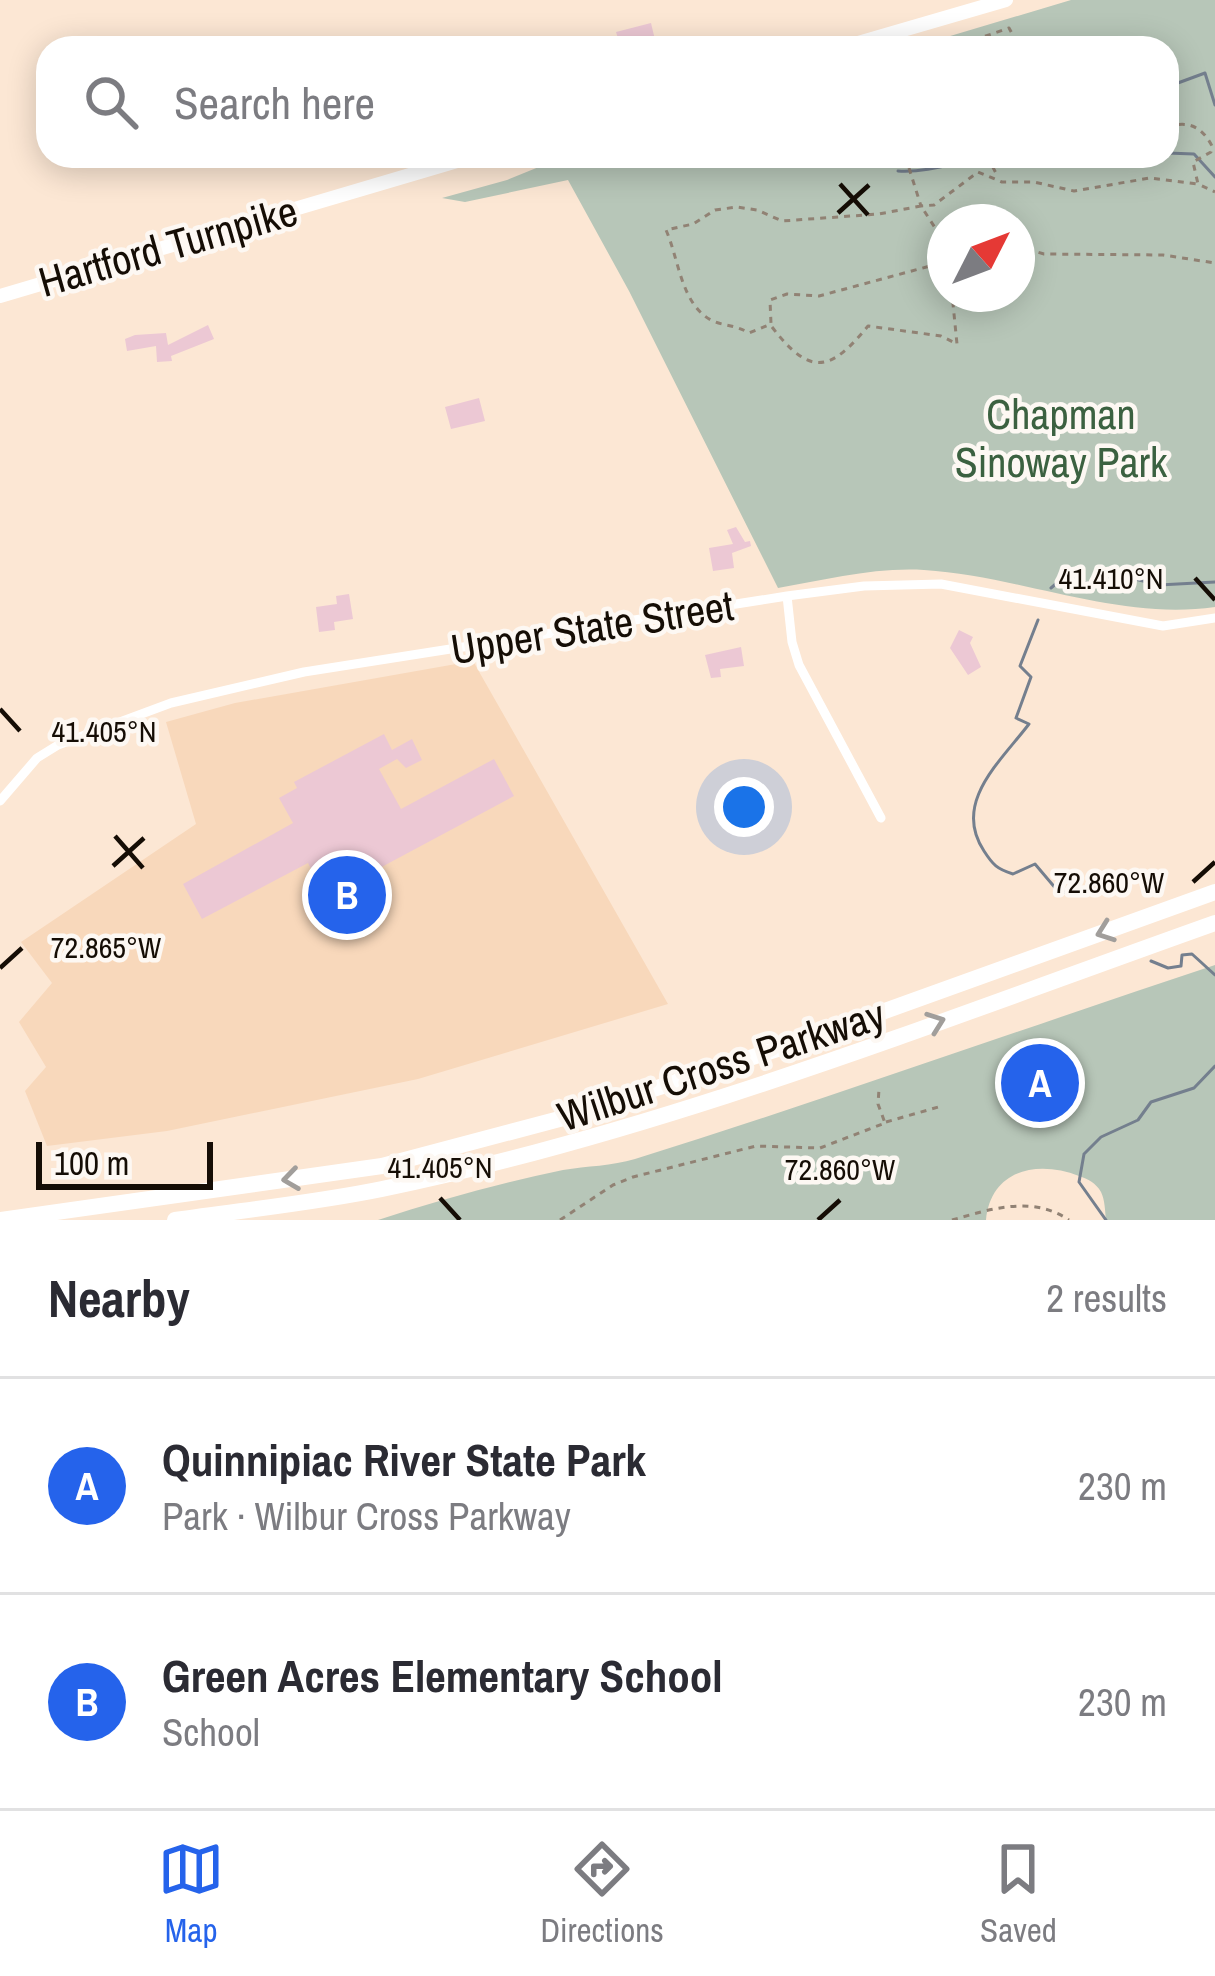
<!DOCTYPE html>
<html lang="en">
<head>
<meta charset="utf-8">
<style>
  :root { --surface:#fff; --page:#f2f2f3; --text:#2b2b33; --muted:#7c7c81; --line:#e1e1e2; --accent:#2563eb }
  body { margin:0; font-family:"Archivo Narrow",sans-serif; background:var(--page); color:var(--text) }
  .compass { position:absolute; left:927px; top:204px; width:108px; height:108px; border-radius:50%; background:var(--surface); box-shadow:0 6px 30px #0003; rotate:48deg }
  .scale { position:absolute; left:36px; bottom:30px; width:177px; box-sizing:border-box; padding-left:12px; border:6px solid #150d05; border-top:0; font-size:33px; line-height:42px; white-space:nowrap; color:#150d05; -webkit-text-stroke:9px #fdf8f3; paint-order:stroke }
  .you { position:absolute; left:744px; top:807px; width:42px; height:42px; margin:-30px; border:9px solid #fff; border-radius:50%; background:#1a73e8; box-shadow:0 0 0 18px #1a73e833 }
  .badge { display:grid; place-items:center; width:78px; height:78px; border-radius:50%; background:var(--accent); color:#fff; font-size:39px; font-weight:700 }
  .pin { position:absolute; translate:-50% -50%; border:6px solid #fff; box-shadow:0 3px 12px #0006 }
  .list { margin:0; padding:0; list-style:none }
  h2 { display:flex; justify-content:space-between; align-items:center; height:156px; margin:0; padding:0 48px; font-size:51px }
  h2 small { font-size:39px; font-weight:400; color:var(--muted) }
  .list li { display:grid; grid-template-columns:78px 1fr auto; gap:36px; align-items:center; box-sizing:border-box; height:216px; padding:0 48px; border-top:3px solid var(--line) }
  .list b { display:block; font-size:45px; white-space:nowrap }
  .list p { margin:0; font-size:39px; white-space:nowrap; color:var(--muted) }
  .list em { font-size:39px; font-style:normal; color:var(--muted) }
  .icon { flex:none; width:66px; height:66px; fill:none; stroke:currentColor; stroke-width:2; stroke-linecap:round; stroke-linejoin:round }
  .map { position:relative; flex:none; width:1215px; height:1220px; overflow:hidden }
  .search { position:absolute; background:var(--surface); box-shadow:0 6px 30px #0003; left:36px; right:36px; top:36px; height:132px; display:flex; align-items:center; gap:30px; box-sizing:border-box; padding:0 42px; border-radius:36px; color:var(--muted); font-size:45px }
  .sheet { height:588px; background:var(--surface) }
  nav { display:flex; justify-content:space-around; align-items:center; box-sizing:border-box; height:168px; border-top:3px solid var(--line); background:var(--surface); font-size:33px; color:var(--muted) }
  nav a { display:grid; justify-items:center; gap:6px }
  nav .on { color:var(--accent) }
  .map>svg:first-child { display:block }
  .built { fill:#f8d8bb }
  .green { fill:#b7c6b8; fill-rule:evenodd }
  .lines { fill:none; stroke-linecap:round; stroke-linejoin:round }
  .stream { stroke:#747f8e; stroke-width:3 }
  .building { fill:#ecc8d4 }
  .path { stroke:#918274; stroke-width:3; stroke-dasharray:6 6; stroke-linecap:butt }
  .minor { stroke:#fff; stroke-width:9 }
  .secondary { stroke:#fff; stroke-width:14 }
  .motorway { stroke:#fff; stroke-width:16 }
  .oneway { stroke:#a19e9b }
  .ticks { fill:none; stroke:#150d05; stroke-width:4.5 }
  .labels { text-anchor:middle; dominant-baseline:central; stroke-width:9; stroke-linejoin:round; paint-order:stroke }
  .street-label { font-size:42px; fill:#150d05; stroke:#fdf8f3 }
  .park-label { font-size:42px; fill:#3b6140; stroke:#fdf8f3 }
  .ticks-label { font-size:30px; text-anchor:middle; fill:#150d05; stroke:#fdf8f3; stroke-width:9; stroke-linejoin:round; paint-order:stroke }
</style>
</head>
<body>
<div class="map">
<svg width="1215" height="1220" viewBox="0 0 1215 1220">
  <rect width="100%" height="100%" fill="#fce7d4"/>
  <!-- built -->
  <path class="built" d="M473,661L668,1004L418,1079L167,1131L47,1146L25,1091L46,1067L19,1022L52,983L21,942L196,824L166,722L235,703Z"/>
  <!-- green -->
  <path class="green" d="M1071,0H1215V607C1117,621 1021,576 924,570C875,567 825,580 778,588L629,291L568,180L465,202L442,198L507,180L556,160L554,156H1167V48H910ZM1017,222V294H945V222Z
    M1215,965V1220H1106C1105,1211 1105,1200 1101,1192C1096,1183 1088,1179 1079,1176C1038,1160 991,1169 986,1220H378C439,1200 500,1183 563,1170C587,1166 612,1166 635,1159C830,1098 1022,1029 1215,965Z"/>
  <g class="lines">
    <!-- stream -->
    <path class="stream" d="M1167,87L1205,73L1215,105
      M1167,153L1194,154L1215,177
      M1053,156L1069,162L1137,156
      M898,171C933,173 963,159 997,156
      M1051,588L1058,582L1100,583L1111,573L1159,585L1215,582
      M1038,620L1020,666L1031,677L1016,718L1029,724C1000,762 952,803 984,851C993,865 997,869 1013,874L1035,864L1057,890L1074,895
      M1151,961L1168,968L1181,966L1182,955L1192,954L1215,975
      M1106,1220L1079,1182L1084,1154L1101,1137L1138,1120L1151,1102L1194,1088L1215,1066"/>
  </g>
  <!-- building -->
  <path class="building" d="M651,23L656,44L621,48L616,32Z
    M208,325L214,339L171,356L172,361L157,362L156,346L127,351L125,339L135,335L166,333L168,345Z
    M479,398L485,421L451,429L445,407Z
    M736,527L745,542L750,541L751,546L732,553L734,568L713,571L709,548L733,544L727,530Z
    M349,594L353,619L334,622L335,630L319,632L316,607L337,604L336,596Z
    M959,630L973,637L970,643L981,667L968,675L950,648Z
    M741,647L744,666L720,669L721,677L711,678L705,655Z
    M384,734L392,750L412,739L422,760L406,768L397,759L379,769L401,809L494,759L514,796L376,870L354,884L357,890L330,904L308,863L202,919L183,884L293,823L279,798L297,788L294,782Z"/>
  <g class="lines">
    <!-- path -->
    <path class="path" d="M951,48L1009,28L1020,48
      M1167,127C1189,120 1202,127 1212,146L1211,152L1193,162L1198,184L1215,192
      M909,156V168L921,206L934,205L978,172L1002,182H1034L1074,191L1150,178L1198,184
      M987,156L997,175
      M1017,258L1031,250L1044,254L1163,255L1215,263
      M945,260L941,237L921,206L879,214L782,221L757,210L737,207L715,210L693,224L666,230C679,259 681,306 713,321C724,326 736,325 749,333L771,324L770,300L787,294L819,296L945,262
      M772,327C811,378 831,371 868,326L941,336L957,344L952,294
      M886,1122L942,1106
      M560,1220L613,1185L633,1177L756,1146L820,1148L885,1123L878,1104L879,1089
      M952,1220C991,1209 1032,1195 1069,1220"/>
    <!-- minor -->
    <path class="minor" d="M787,596L792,642L799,665L881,818
      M0,801L37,758L58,745L171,703L304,672L787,596L864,586L941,584L1163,626L1215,618"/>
    <!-- secondary -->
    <path class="secondary" d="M841,48L1006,0
      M0,296L474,156"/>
    <!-- motorway -->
    <path class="motorway" d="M0,1220L382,1166L567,1117L796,1043L1215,892
      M175,1220C243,1210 314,1203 382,1189C667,1130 942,1020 1215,923"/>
  </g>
  <!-- one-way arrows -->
  <defs><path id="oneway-chevron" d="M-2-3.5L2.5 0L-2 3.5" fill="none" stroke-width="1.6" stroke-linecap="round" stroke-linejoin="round" transform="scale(3)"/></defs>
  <g class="oneway">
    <use href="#oneway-chevron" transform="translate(1105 932) rotate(160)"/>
    <use href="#oneway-chevron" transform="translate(936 1022) rotate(-20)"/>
    <use href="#oneway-chevron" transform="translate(291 1179) rotate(172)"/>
  </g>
  <!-- ticks -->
  <path class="ticks" d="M840,184L868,215M838,213L869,185M1195,578L1215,600M0,709L20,731M115,836L143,868M113,866L144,838M1193,882L1215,862M0,968L22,948M440,1198L460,1220M818,1220L840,1200"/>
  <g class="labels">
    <!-- street labels -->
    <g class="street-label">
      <text transform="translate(168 246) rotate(-16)">Hartford Turnpike</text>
      <text transform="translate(592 627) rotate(-9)">Upper State Street</text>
      <text transform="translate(721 1065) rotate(-18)">Wilbur Cross Parkway</text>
    </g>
    <!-- park labels -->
    <g class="park-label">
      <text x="1061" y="414">Chapman<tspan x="1061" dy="48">Sinoway Park</tspan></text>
    </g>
  </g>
  <g class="ticks-label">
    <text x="1111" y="589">41.410°N</text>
    <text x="104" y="742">41.405°N</text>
    <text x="1109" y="893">72.860°W</text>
    <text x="106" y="958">72.865°W</text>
    <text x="440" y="1178">41.405°N</text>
    <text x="840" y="1180">72.860°W</text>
  </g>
</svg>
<svg class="compass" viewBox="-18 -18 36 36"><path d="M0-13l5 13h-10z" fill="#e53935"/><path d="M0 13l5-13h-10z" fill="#7c7c81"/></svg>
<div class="scale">100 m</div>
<div class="you"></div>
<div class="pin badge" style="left:1040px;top:1083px">A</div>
<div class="pin badge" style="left:347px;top:895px">B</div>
<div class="search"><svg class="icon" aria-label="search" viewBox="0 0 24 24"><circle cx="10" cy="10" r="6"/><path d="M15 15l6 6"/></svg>Search here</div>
</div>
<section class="sheet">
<h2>Nearby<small>2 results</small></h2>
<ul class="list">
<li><span class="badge">A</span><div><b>Quinnipiac River State Park</b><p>Park · Wilbur Cross Parkway</p></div><em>230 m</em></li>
<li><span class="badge">B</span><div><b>Green Acres Elementary School</b><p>School</p></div><em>230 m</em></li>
</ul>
</section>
<nav>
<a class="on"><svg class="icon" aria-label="map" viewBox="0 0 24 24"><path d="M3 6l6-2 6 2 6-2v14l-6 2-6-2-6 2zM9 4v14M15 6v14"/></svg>Map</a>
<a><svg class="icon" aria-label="directions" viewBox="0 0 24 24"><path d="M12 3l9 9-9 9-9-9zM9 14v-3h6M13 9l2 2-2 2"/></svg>Directions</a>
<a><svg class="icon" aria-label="saved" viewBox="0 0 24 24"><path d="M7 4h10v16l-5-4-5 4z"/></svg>Saved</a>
</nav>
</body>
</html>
